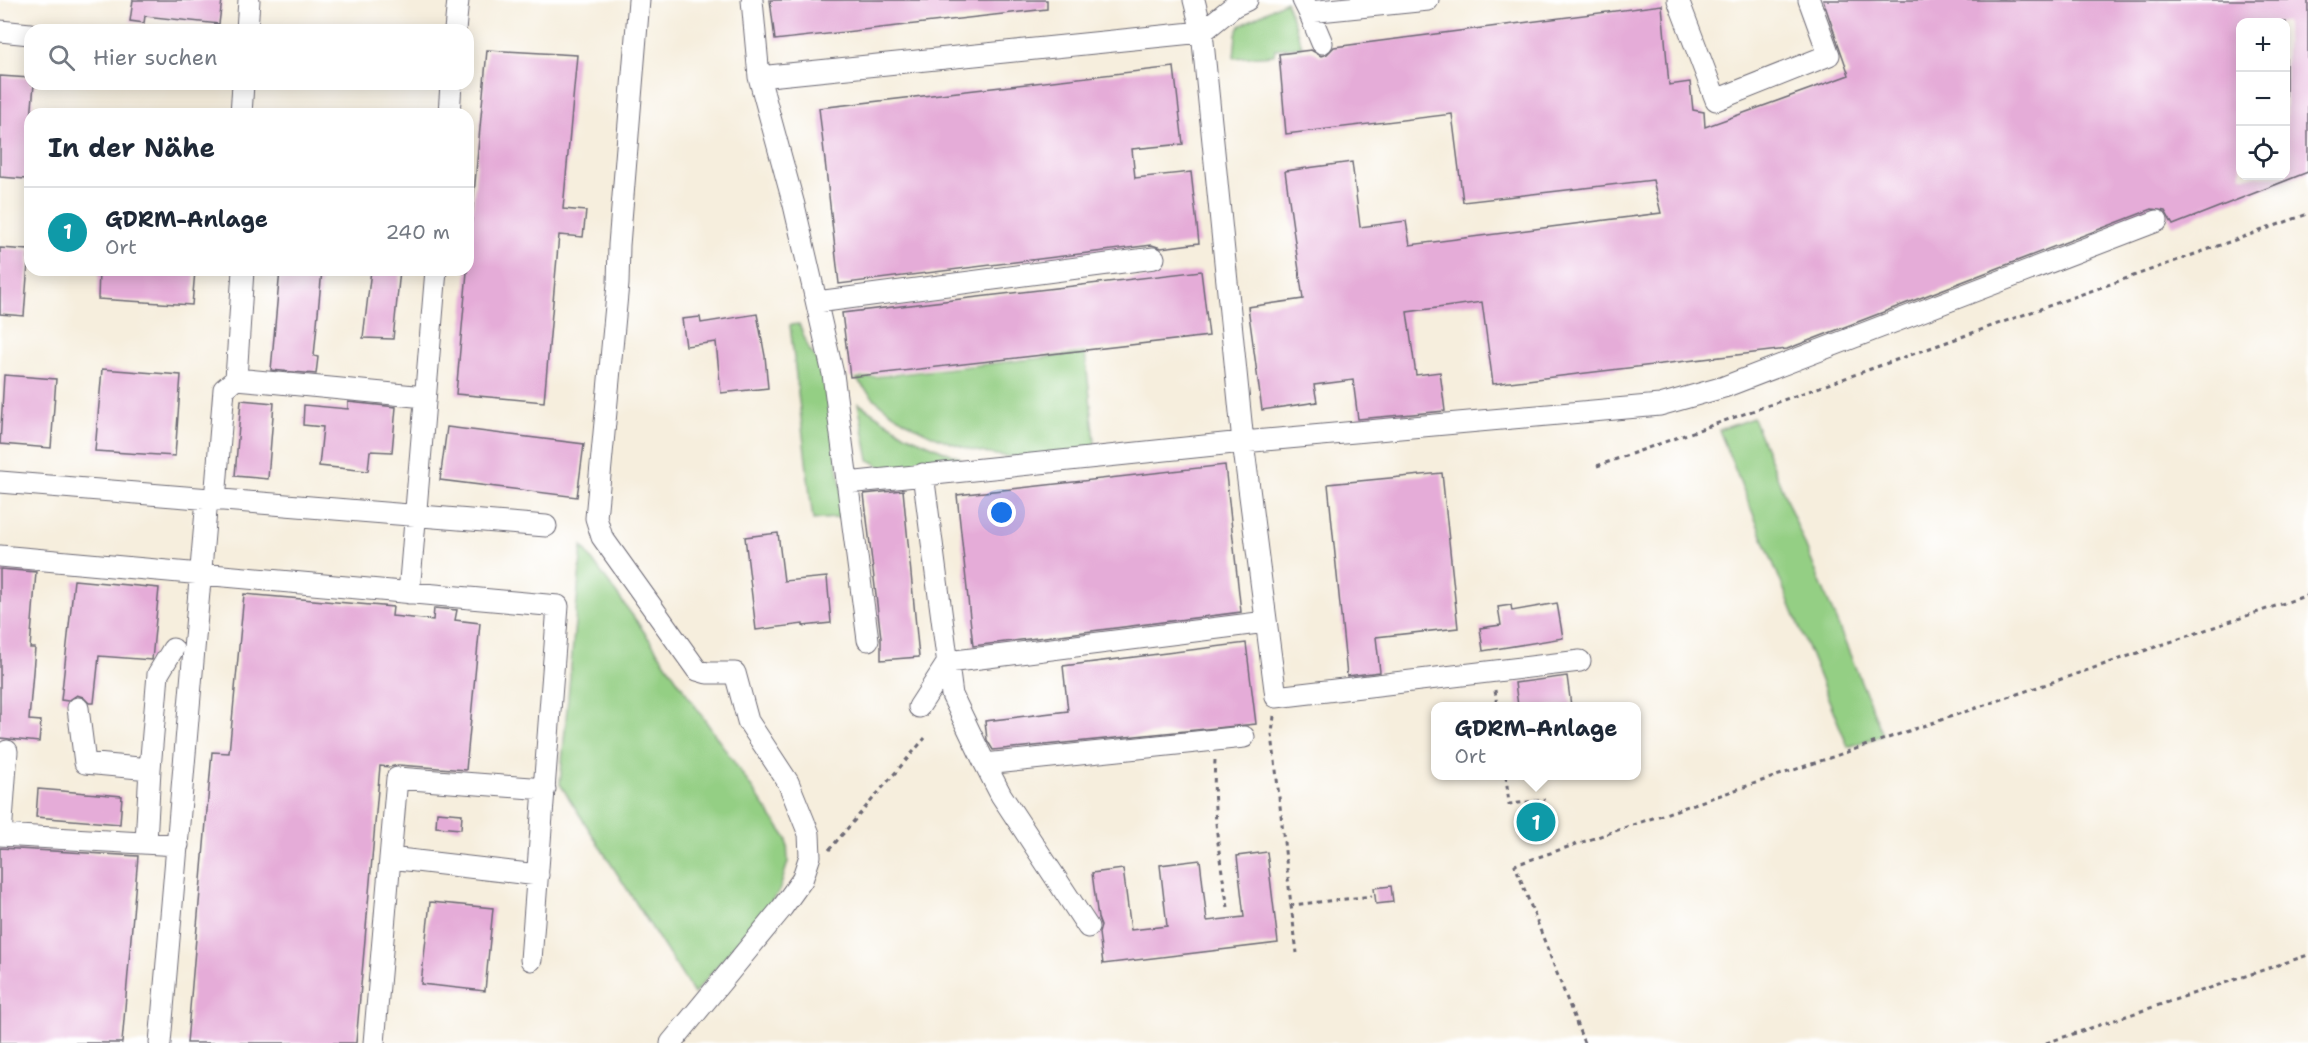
<!DOCTYPE html>
<html lang="de">
<head>
<meta charset="utf-8">
<style>
  :root { --surface:#fff; --page:#f2f2f3; --text:#1f2937; --muted:#747a83; --line:#e0e1e3; --accent:#7c3aed }
  body { margin:0; font-family:"Shantell Sans",sans-serif; background:var(--page); color:var(--text) }
  .controls { position:absolute; right:18px; top:18px; display:grid; overflow:hidden; border-radius:12px; box-shadow:0 3px 15px #0003 }
  .controls button { width:54px; height:54px; display:grid; place-items:center; padding:0; border:0; border-bottom:2px solid var(--line); background:var(--surface); color:var(--text); font:30px sans-serif }
  .you { position:absolute; left:1002px; top:513px; width:21px; height:21px; margin:-15px; border:4px solid #fff; border-radius:50%; background:#1a73e8; box-shadow:0 0 0 9px #1a73e833 }
  .badge { display:grid; place-items:center; width:39px; height:39px; border-radius:50%; background:var(--accent); color:#fff; font-size:20px; font-weight:700 }
  .pin { position:absolute; translate:-50% -50%; border:3px solid #fff; box-shadow:0 2px 6px #0006 }
  .popup { position:absolute; left:1431px; top:702px; width:210px; height:78px; box-sizing:border-box; display:grid; place-content:center; border-radius:12px; background:var(--surface); filter:drop-shadow(0 2px 4px #0005); font-size:20px; white-space:nowrap; color:var(--muted) }
  .popup b { font-size:22px; color:var(--text) }
  .popup::after { content:''; position:absolute; left:50%; top:100%; margin-left:-12px; border:12px solid transparent; border-top-color:var(--surface) }
  .list { margin:0; padding:0; list-style:none }
  h2 { display:flex; justify-content:space-between; align-items:center; height:78px; margin:0; padding:0 24px; font-size:26px }
  h2 small { font-size:20px; font-weight:400; color:var(--muted) }
  .list li { display:grid; grid-template-columns:39px 1fr auto; gap:18px; align-items:center; box-sizing:border-box; height:90px; padding:0 24px; border-top:2px solid var(--line) }
  .list b { display:block; font-size:22px; white-space:nowrap }
  .list p { margin:0; font-size:20px; white-space:nowrap; color:var(--muted) }
  .list em { font-size:20px; font-style:normal; color:var(--muted) }
  .icon { flex:none; width:33px; height:33px; fill:none; stroke:currentColor; stroke-width:2; stroke-linecap:round; stroke-linejoin:round }
  .map { position:relative; flex:none; width:2308px; height:1043px; overflow:hidden }
  .search { position:absolute; background:var(--surface); box-shadow:0 3px 15px #0003; left:24px; top:24px; width:450px; height:66px; display:flex; align-items:center; gap:15px; box-sizing:border-box; padding:0 21px; border-radius:18px; color:var(--muted); font-size:22px }
  .panel { position:absolute; background:var(--surface); box-shadow:0 3px 15px #0003; left:24px; top:108px; width:450px; height:168px; border-radius:18px }
  .map>svg:first-child { display:block }
  .green { fill:#94cf84; stroke:#5b7860; stroke-width:1.5 }
  .building { fill:#e5acd8; fill-rule:evenodd }
  .lines { fill:none; stroke-linecap:round; stroke-linejoin:round }
  .minor-casing { stroke:#6c6974; stroke-width:23 }
  .path { stroke:#6c6974; stroke-width:3; stroke-dasharray:4.5 4.5; stroke-linecap:butt }
  .minor { stroke:#fff; stroke-width:21 }
</style>
</head>
<body>
<div class="map">
<svg width="2308" height="1043" viewBox="0 0 2308 1043">
  <rect width="100%" height="100%" fill="#fff"/>
  <filter id="ink" filterUnits="userSpaceOnUse"><feTurbulence type="fractalNoise" baseFrequency=".0167" numOctaves="2"/><feDisplacementMap in="SourceGraphic" scale="12" xChannelSelector="R" yChannelSelector="G"/><feConvolveMatrix kernelMatrix="1 2 1 2 8 2 1 2 1" color-interpolation-filters="sRGB"/></filter>
  <filter id="wash" filterUnits="userSpaceOnUse"><feTurbulence type="fractalNoise" baseFrequency=".008" numOctaves="4" result="noise"/><feDisplacementMap in="SourceGraphic" scale="24" xChannelSelector="R" yChannelSelector="G"/><feGaussianBlur stdDeviation="1.35" result="paint"/><feColorMatrix in="noise" values="0 0 0 0 0 0 0 0 0 0 0 0 0 0 0 0 0 1.4 0 .05"/><feComposite in="paint" operator="in"/></filter>
  <g filter="url(#wash)">
    <rect width="100%" height="100%" fill="#f6eedd"/>
    <!-- green -->
    <path class="green" d="M1286,1L1302,46L1275,49L1274,55L1234,58L1236,35L1240,26Z
      M799,324L809,349L825,371L845,517L813,520L790,325Z
      M1085,353L1096,450C1064,453 1028,460 995,455C955,448 909,428 878,402C870,395 863,386 856,379Z
      M858,403L905,434L960,458V465L889,471L869,460Z
      M1753,418L1883,735L1848,747L1719,430Z
      M582,546L638,623L787,839L788,862L779,892L694,994L560,784Z"/>
    <g id="blocks">
      <!-- building -->
      <path class="building" d="M133,0H222L219,24L145,16L144,23L130,21Z
        M770,0H1047V9L775,40Z
        M1823,0H2308V172L2173,225L2165,211L2152,209L1787,349L1493,384L1482,302L1407,312L1416,375L1440,372L1445,411L1358,419L1353,380L1314,385L1317,402L1262,410L1248,307L1303,299L1285,171L1352,162L1360,227L1406,221L1410,245L1661,213L1653,180L1463,202L1452,114L1286,134L1279,54L1311,50L1321,56L1327,54L1334,47L1662,5L1669,85L1690,82L1693,110L1704,112L1705,127L1849,75ZM2241,22H2286V176H2241Z
        M487,50L577,55L563,209L586,211L583,237L559,235L544,402L456,394Z
        M1174,67L1183,144L1132,149L1135,178L1191,172L1199,243L1161,248L1152,245L839,284L819,108Z
        M0,76L30,78V84H34L26,179L0,177Z
        M0,248L29,250L24,316L0,314Z
        M99,270L195,271L192,305L98,299Z
        M280,270H322L314,356L318,357L316,374L271,370Z
        M371,270H400L393,339L363,338Z
        M1201,271L1209,336L850,377L842,313Z
        M757,314L765,356L768,388L721,393L716,342L686,346L682,319L700,317L701,323Z
        M102,369L181,375L175,456L95,451Z
        M4,375L56,379L51,448L0,444Z
        M241,400L274,403L268,479L235,476Z
        M348,402L396,407L392,452L370,451L368,471L319,466L323,427L303,425L304,405L348,409Z
        M447,427L584,444L577,497L440,480Z
        M1225,465L1241,612L973,646L957,495Z
        M1442,473L1458,628L1376,637L1380,672L1347,676L1328,484Z
        M903,490L919,657L881,660V638L864,494Z
        M778,533L784,581L827,577L831,623L803,626V624L756,630L745,537Z
        M0,569L36,572L30,648H35L29,720L41,721L39,742L0,738Z
        M74,580L159,588L152,660L99,656L94,703H89L83,697L77,695L68,701L61,700Z
        M244,594L393,607L392,616L433,620L434,608L457,610L455,620L480,623L466,770L398,765L390,767L380,766L356,1043H187L212,752L229,753Z
        M1557,603L1563,638L1483,651L1480,628L1501,625L1498,607L1511,605L1512,611Z
        M1246,643L1256,724L993,750L987,740L985,721L1068,711L1063,666Z
        M1567,676L1571,706H1518L1515,683Z
        M38,789L122,796L120,824L36,817Z
        M437,812L462,814L461,829L436,827Z
        M0,848L138,856L122,1043H0Z
        M1267,852L1278,943L1103,964L1099,933L1101,926L1098,918L1092,873L1123,869L1131,930L1167,926L1160,865L1200,860L1207,921L1244,917L1237,856Z
        M1391,886L1393,902L1376,904L1374,888Z
        M430,902L493,908L485,991L421,984Z"/>
    </g>
  </g>
  <g filter="url(#ink)">
    <use href="#blocks" fill-opacity="0" stroke="#6c6974" stroke-width="1.5"/>
    <g class="lines">
      <defs>
        <path id="minor" d="M639,0L619,245L618,284L596,518L602,537L697,670L707,673H735L748,721L788,782L809,834L810,856L802,880L782,908L671,1043
          M752,0L759,77L794,205L833,374L868,640
          M1194,0L1202,32L1243,442L1276,697L1580,661
          M1303,0L1309,12L1428,0
          M1678,0L1716,100L1829,55L1809,0
          M1309,12L1322,43
          M247,30L249,0
          M455,30L458,0
          M0,31L30,34
          M759,77L1202,32L1234,6L1247,0
          M241,114L243,84
          M449,114L451,84
          M243,270L236,379L425,397
          M817,302L1154,258
          M923,474L952,695L985,764L1244,737
          M0,482L546,526
          M847,483L1243,442L1660,405L1724,387L2157,221
          M215,500L224,389L236,379
          M0,556L558,606L531,960
          M409,593L436,270
          M948,662L1266,622
          M919,707L948,662
          M78,708L85,763L150,769
          M985,764L1001,795L1088,927
          M0,835L178,845
          M1,835L7,751
          M146,842L150,769L158,674L173,649
          M390,858L538,875
          M160,1043L207,499
          M374,1043L397,778L545,789"/>
      </defs>
      <!-- minor casing -->
      <use href="#minor" class="minor-casing"/>
      <!-- path -->
      <path class="path" d="M1597,466L2308,214
        M1495,690L1497,706
        M1274,716L1272,734L1291,905L1372,896
        M1215,760C1212,808 1219,859 1228,907
        M1506,776L1509,804L1545,800
        M829,850L925,738
        M1291,905L1297,953
        M1584,1043L1515,865L2308,595
        M2046,1043L2308,955"/>
      <!-- minor -->
      <use href="#minor" class="minor"/>
    </g>
  </g>
</svg>
<div class="controls">
<button>+</button>
<button>−</button>
<button><svg class="icon" aria-label="locate" viewBox="0 0 24 24"><circle cx="12" cy="12" r="6"/><path d="M12 2v4M12 18v4M2 12h4M18 12h4"/></svg></button>
</div>
<div class="you"></div>
<div class="pin badge" style="left:1536px;top:822px;background:#0f9aa8">1</div>
<div class="popup"><b>GDRM-Anlage</b>Ort</div>
<div class="search"><svg class="icon" aria-label="search" viewBox="0 0 24 24"><circle cx="10" cy="10" r="6"/><path d="M15 15l6 6"/></svg>Hier suchen</div>
<section class="panel">
<h2>In der Nähe<small></small></h2>
<ul class="list">
<li><span class="badge" style="background:#0f9aa8">1</span><div><b>GDRM-Anlage</b><p>Ort</p></div><em>240 m</em></li>
</ul>
</section>
</div>
</body>
</html>
